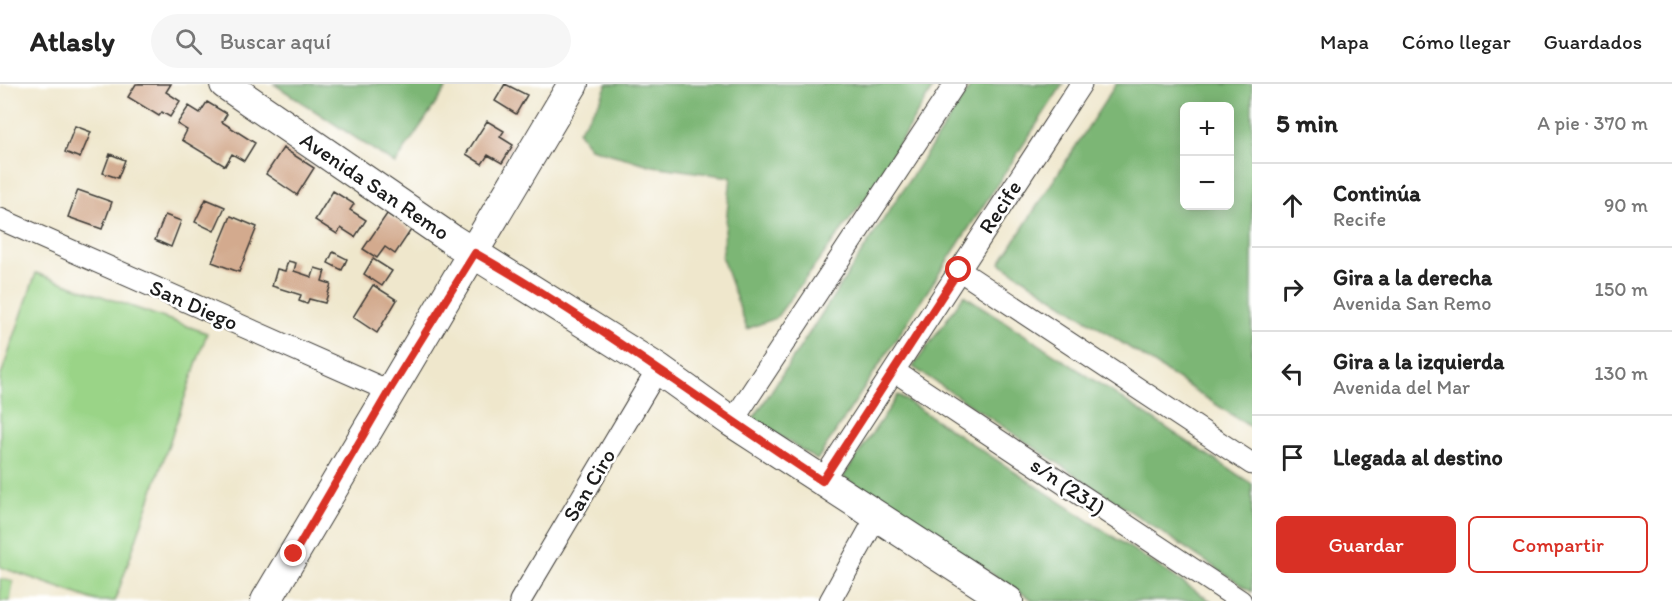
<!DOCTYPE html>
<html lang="es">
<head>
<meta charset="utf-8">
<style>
  :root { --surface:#fff; --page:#f6f6f6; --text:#222; --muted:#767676; --line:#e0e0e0; --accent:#d93025 }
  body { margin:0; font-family:Itim,sans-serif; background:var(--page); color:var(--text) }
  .controls { position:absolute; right:18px; top:18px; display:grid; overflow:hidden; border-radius:9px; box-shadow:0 3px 15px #0003 }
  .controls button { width:54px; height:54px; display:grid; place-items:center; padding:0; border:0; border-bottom:2px solid var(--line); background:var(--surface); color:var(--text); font:30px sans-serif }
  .stop { position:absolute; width:18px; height:18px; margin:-14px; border:4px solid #d93025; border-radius:50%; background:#fff }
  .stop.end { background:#d93025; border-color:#fff; box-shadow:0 2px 6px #0008 }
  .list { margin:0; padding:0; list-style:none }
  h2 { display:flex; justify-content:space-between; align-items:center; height:78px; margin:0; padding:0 24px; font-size:26px }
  h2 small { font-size:20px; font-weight:400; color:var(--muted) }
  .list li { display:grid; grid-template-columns:39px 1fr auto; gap:18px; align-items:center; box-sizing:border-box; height:84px; padding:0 24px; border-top:2px solid var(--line) }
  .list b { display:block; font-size:22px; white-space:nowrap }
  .list p { margin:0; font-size:20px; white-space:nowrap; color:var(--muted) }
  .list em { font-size:20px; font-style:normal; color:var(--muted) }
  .actions { display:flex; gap:12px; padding:18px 24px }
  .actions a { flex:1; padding:14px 0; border:2px solid var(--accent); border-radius:9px; text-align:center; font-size:21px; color:var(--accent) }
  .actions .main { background:var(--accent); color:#fff }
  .icon { flex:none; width:33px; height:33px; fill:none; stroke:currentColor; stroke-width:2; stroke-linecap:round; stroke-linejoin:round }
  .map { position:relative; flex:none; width:1252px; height:517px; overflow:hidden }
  header { display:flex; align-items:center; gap:36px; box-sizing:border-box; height:84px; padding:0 30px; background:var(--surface); border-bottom:2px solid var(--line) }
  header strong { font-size:28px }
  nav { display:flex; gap:33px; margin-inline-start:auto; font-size:21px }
  .search { width:420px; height:54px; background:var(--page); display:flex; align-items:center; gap:15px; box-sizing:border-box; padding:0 21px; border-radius:33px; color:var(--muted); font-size:22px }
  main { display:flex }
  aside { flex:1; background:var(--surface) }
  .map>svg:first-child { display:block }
  .green { fill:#9ad487; stroke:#5b7852; stroke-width:1.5 }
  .forest { fill:#7bb674; stroke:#4c6948; stroke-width:1.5; fill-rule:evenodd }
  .building { fill:#d3aa8e }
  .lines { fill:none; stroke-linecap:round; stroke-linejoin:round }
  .street-casing { stroke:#3c3a36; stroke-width:23 }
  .secondary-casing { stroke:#3c3a36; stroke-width:32 }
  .street { stroke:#fff; stroke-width:21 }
  .secondary { stroke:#fff; stroke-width:30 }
  .route { stroke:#d93025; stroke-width:8 }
  .labels { text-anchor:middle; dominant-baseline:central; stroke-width:5; stroke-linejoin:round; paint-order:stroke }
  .street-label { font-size:22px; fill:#1c1c1c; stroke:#fff }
</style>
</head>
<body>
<header>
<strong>Atlasly</strong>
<div class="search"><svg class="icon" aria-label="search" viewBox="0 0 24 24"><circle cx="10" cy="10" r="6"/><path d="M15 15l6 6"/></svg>Buscar aquí</div>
<nav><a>Mapa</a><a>Cómo llegar</a><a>Guardados</a></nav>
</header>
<main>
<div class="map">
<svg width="1252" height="517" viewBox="0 0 1252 517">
  <rect width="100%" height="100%" fill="#fff"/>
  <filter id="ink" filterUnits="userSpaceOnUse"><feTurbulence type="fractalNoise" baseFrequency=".0167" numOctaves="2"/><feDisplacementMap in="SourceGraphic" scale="12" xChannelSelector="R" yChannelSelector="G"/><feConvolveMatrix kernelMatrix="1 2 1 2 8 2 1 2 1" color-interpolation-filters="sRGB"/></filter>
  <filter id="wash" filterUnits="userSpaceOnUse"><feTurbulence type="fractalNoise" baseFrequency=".008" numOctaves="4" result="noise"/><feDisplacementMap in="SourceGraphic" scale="24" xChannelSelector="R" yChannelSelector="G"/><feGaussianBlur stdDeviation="1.35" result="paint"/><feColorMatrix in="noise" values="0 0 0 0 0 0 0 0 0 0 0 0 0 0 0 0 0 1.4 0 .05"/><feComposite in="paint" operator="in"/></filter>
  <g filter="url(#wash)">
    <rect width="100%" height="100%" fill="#efe7cc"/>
    <!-- green -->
    <path class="green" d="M36,189L207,249L115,517H97L0,483V294Z
      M0,495L13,497L10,517H0Z"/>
    <!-- forest -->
    <path class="forest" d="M274,0H449L395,80Z
      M607,0H935L868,111L776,234L747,245L722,174L731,93L653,82L590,64L578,47L600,17Z
      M972,0H1063L817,376L753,335Z
      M1116,0H1252V344L1000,179ZM1184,22H1230V122H1184Z
      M964,211L1252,400V508L913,283Z
      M898,311L1211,517H1034L843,393Z"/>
    <g id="blocks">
      <!-- building -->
      <path class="building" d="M136,0H171L166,8L180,17L170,33L162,28L159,32L128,13Z
        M505,0L527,11L516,30L495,17Z
        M207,18L227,30L222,38L255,59L244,77L232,70L225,82L182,56L187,46L177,40L189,22L200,29Z
        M487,37L504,47L500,53L513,61L502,79L488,71L482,80L466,70Z
        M75,42L91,48L80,74L65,68Z
        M283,64L314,84L297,111L266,90Z
        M110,70L125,76L118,94L103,89Z
        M78,106L112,118L102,145L68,133Z
        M333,107L354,120L350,126L366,136L355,153L341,144L337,150L315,136Z
        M206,115L225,123L214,147L195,138Z
        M387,130L411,146L395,170L385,163L377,174L363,165Z
        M165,131L181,137L171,163L155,156Z
        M231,132L257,143L239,188L212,178Z
        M333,168L347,175L342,186L328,179Z
        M373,175L392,187L382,202L364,190Z
        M288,177L296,179L294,187L312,193L315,184L325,187L322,197L331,200L325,219L309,215L307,220L299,217L301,211L272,202L277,185L285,187Z
        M373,201L397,216L377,249L353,233Z"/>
    </g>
  </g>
  <g filter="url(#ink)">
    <use href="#blocks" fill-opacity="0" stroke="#3c3a36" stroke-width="1.5"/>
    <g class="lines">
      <defs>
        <path id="street" d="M0,135L389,307
          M959,186L1252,380
          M894,287L1241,517
          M732,338L955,0
          M822,397L1081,0
          M520,517L658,285
          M830,517L877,432"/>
        <path id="secondary" d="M225,0L451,155L658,285L732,338L1008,517
          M266,517L573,0"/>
      </defs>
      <!-- street casing -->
      <use href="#street" class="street-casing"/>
      <!-- secondary casing -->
      <use href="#secondary" class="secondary-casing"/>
      <!-- street -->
      <use href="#street" class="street"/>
      <!-- secondary -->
      <use href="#secondary" class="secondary"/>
    </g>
  </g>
  <g class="lines" filter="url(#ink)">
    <!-- route -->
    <path class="route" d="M294,470L389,307L475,169C595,237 706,321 822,397L959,186"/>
  </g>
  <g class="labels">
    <!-- street labels -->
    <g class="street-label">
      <text transform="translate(375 102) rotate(34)">Avenida San Remo</text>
      <text transform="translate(1000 123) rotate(-57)">Recife</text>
      <text transform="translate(194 221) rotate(24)">San Diego</text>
      <text transform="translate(589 401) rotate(-59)">San Ciro</text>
      <text transform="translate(1068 402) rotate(34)">s/n (231)</text>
    </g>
  </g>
</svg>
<div class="controls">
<button>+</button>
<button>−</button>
</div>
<div class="stop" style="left:959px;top:186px"></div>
<div class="stop end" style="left:294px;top:470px"></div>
</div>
<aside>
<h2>5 min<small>A pie · 370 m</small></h2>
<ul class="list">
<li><svg class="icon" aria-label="ahead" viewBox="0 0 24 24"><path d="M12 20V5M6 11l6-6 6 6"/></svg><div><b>Continúa</b><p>Recife</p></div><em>90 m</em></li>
<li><svg class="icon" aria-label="right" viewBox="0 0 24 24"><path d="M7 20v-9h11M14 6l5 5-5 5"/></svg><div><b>Gira a la derecha</b><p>Avenida San Remo</p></div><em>150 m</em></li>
<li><svg class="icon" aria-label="left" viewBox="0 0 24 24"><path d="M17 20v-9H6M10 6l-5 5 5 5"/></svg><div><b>Gira a la izquierda</b><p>Avenida del Mar</p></div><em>130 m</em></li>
<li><svg class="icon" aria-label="arrive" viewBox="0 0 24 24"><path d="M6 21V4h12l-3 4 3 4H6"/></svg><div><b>Llegada al destino</b></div></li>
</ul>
<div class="actions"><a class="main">Guardar</a><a>Compartir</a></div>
</aside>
</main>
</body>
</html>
